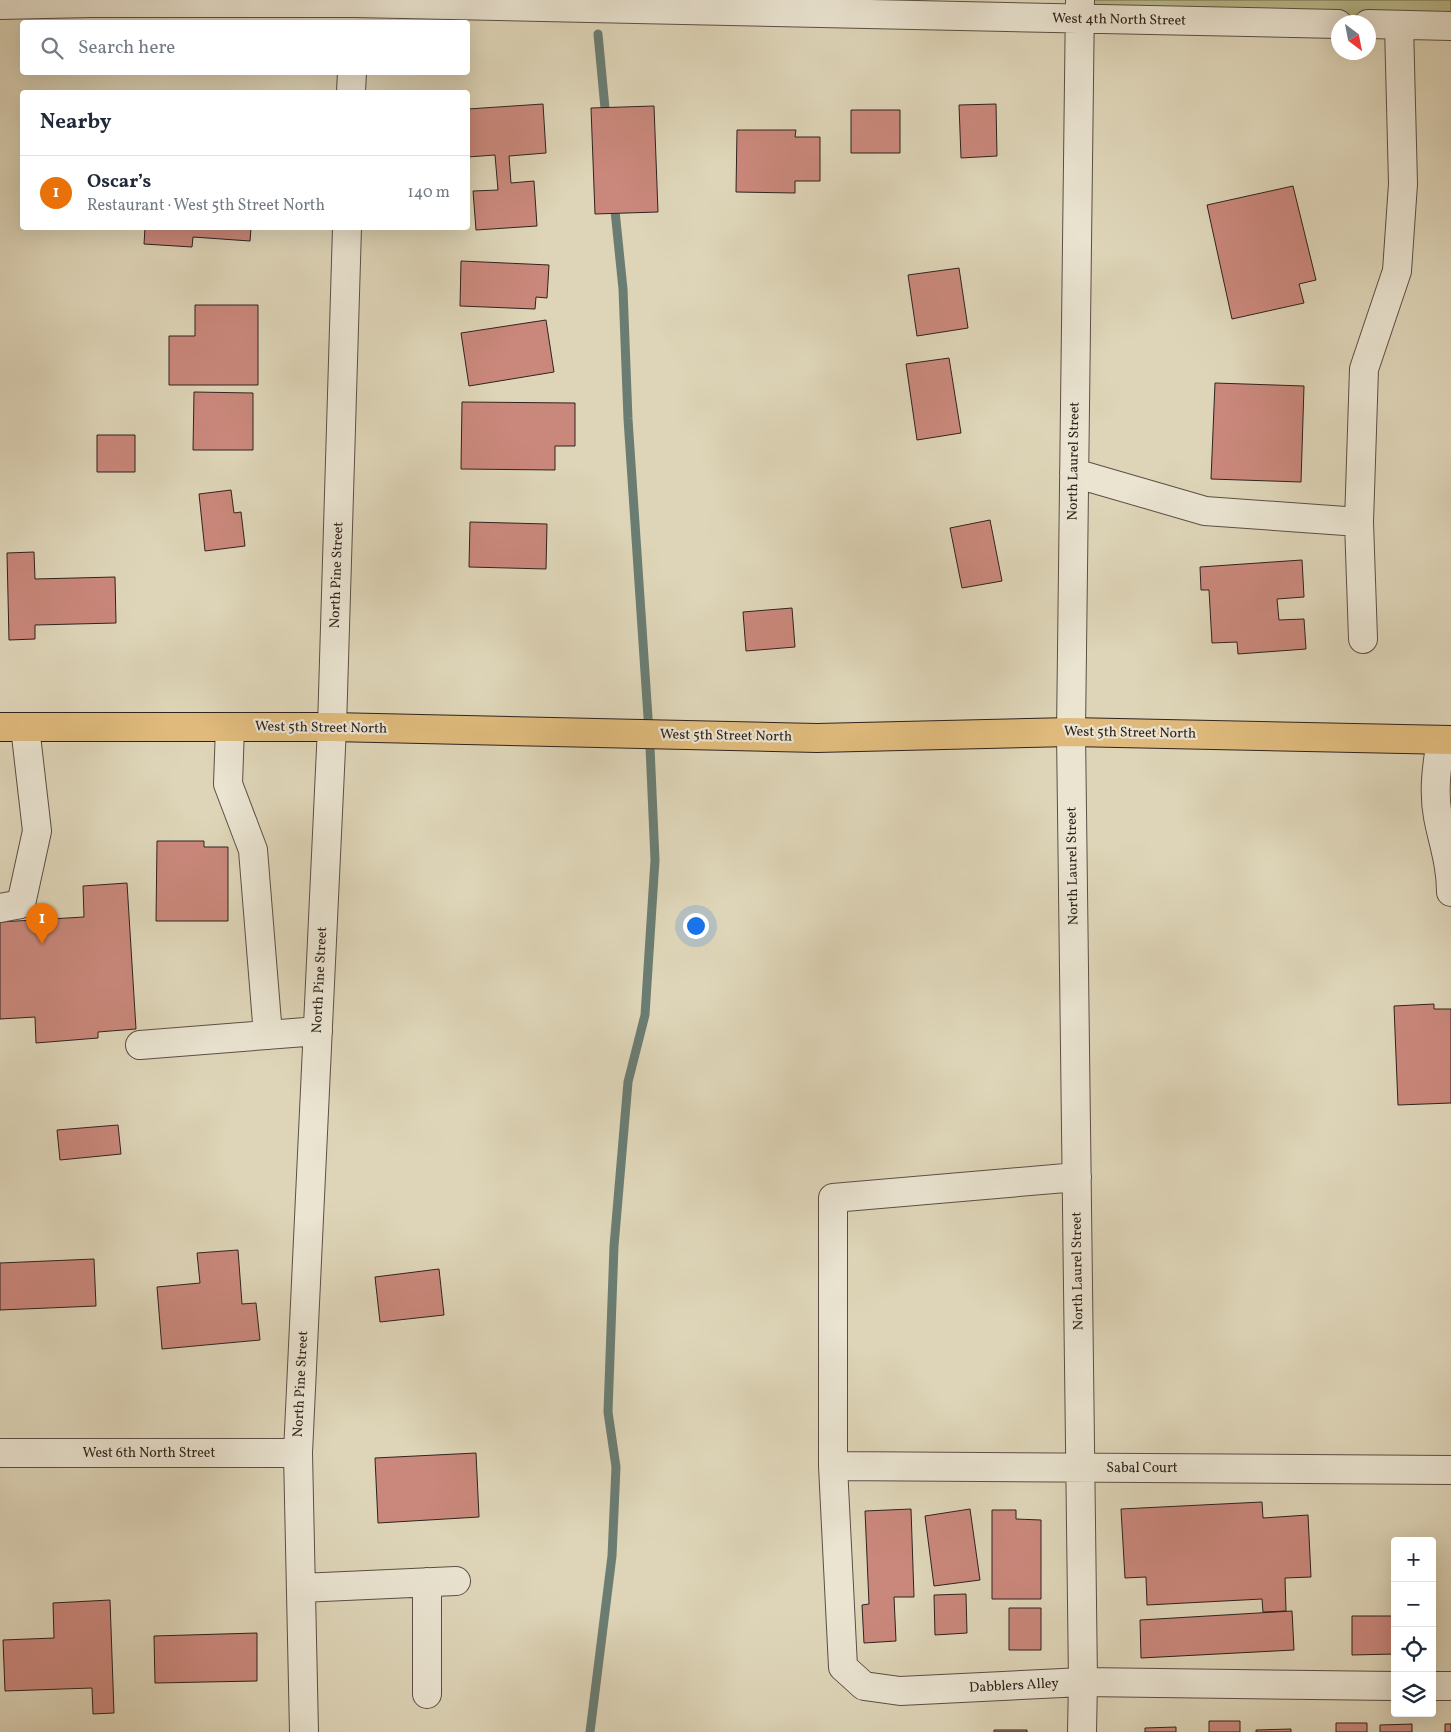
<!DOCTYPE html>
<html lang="en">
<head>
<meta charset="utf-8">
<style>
  :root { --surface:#fff; --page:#f2f2f3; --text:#1f2937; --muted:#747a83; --line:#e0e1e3; --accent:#8f2418 }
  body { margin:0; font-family:Vollkorn,serif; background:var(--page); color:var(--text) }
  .controls { position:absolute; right:15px; bottom:15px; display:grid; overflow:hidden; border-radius:5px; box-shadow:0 5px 20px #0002 }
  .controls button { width:45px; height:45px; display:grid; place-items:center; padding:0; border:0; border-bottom:1px solid var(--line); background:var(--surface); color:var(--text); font:25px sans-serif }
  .compass { position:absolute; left:1331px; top:15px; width:45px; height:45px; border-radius:50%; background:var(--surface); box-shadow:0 5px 20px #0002; rotate:148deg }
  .you { position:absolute; left:695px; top:925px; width:18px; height:18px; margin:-12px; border:4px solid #fff; border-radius:50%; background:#1a73e8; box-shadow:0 0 0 8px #1a73e833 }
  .badge { display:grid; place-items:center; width:32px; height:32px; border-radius:50%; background:var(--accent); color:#fff; font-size:16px; font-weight:700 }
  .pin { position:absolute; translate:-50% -41px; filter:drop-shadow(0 1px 2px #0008) }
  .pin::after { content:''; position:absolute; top:26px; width:18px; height:15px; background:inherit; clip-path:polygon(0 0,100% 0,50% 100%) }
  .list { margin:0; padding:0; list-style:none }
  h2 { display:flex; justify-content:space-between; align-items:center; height:65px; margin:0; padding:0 20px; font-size:21px }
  h2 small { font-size:16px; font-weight:400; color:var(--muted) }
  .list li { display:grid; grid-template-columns:32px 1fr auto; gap:15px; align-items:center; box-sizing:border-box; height:75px; padding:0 20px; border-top:1px solid var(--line) }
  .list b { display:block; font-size:19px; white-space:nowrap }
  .list p { margin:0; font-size:16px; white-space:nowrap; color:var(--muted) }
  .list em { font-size:16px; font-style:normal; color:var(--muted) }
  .icon { flex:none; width:28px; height:28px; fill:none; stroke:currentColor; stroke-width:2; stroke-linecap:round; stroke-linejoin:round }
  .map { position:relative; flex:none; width:1451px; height:1732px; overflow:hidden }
  .search { position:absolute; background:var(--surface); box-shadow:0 5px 20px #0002; left:20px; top:20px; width:450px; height:55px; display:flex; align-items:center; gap:12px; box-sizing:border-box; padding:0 18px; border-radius:5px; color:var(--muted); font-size:19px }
  .panel { position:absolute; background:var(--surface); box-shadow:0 5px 20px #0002; left:20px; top:90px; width:450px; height:140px; border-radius:5px }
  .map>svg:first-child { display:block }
  .green { fill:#b9bb8a; stroke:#746e54 }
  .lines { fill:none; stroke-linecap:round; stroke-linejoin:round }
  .stream { stroke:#6b7d73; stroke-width:9 }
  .building { fill:#ca887c; stroke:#30221d }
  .minor-casing { stroke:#5c4f44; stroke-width:30 }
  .major-casing { stroke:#30221d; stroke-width:30 }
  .minor { stroke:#eae4d1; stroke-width:28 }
  .major { stroke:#dfba7c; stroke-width:28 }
  .labels { text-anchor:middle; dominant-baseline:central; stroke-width:4.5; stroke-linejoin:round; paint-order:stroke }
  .street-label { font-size:14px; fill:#30221d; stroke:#eae4d1 }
</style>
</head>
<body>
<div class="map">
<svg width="1451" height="1732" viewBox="0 0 1451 1732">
  <rect width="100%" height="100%" fill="#ded5b8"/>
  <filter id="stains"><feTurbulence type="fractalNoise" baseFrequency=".004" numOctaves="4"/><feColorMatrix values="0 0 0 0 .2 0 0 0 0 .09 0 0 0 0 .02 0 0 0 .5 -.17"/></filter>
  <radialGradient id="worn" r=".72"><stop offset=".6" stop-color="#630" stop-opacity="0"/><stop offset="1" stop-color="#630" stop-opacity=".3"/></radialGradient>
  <!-- green -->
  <path class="green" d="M1080,0H1451V24L1080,20Z"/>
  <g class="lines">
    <!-- stream -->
    <path class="stream" d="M598,34L606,119
      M590,1732L612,1556L616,1467L608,1412L614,1246L628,1082L645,1015L655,860L650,747L628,419L623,289L614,201"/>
  </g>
  <!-- building -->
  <path class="building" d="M543,104L546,153L509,156L511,183L534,181L537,226L476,230L473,191L498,190L495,155L468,157V109Z
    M996,104L997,156L961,158L959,105Z
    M654,106L658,212L595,214L591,108Z
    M851,110H900V153H851Z
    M737,130H796L795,137H820V181H795V193L736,192Z
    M1293,186L1316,280L1299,284L1304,303L1232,319L1207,205Z
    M145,228H251L250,241L193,237L192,247L144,244Z
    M461,261L549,265L547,298L536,297L535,309L460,306Z
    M959,268L968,328L917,336L908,275Z
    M195,305H258V385H169V336H195Z
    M546,320L554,372L469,386L461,333Z
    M949,358L961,433L917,440L906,364Z
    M1215,383L1304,386L1301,482L1211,479Z
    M194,392L253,393V450H193Z
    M462,402L575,403V446H555V470L461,469Z
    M97,435H135V472H97Z
    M231,490L234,513L241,512L245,546L205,551L199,494Z
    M990,520L1002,581L962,588L950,528Z
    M470,522L547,524L546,569L469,567Z
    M34,552L35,579L115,577L116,623L35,625V639L9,640L7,553Z
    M1302,560L1304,597L1277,599L1279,620L1304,619L1306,649L1238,654L1237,642L1212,643L1209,590H1201L1200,567Z
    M792,608L795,647L746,651L743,612Z
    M157,841H204V847H228V921H156Z
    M127,883L136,1029L98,1032V1038L36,1043L35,1017L0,1019V922L84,917L83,886Z
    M1434,1004V1009H1451V1103L1398,1105L1394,1006Z
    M118,1125L121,1154L60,1160L57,1130Z
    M238,1250L242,1304L256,1303L260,1340L162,1349L157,1287L200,1283L197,1253Z
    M94,1259L96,1306L0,1310V1263Z
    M439,1269L444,1315L380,1322L375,1277Z
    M476,1453L479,1517L378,1523L375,1458Z
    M1262,1502L1263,1518L1308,1515L1311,1577L1285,1578L1286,1611L1263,1612L1262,1599L1147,1605L1146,1577L1125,1578L1121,1509Z
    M911,1509L914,1597H894L896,1641L864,1643L862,1605L869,1604L865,1511Z
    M970,1509L980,1580L934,1586L925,1516Z
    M992,1510H1016V1519L1041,1520V1599H992Z
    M966,1594L967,1633L935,1635L934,1595Z
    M110,1600L114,1713L93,1714L92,1688L5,1691L3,1640L54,1638L53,1603Z
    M1009,1608H1041V1650H1009Z
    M1292,1611L1294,1650L1141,1658L1140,1620Z
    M1352,1616H1395V1654L1352,1655Z
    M257,1633V1681L155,1683L154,1636Z
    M1209,1721H1240V1732H1209Z
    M1336,1723H1367V1732H1336Z
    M1412,1724V1732H1380V1725Z
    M1445,1724H1451V1732H1445Z
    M1176,1727V1732H1145V1728Z
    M1291,1729V1732H1256V1730Z
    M994,1730H1027V1732H994Z"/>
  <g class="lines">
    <defs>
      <path id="minor" d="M1080,0L1071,732L1083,1682L1082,1732
        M0,5L91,3H354L1338,24
        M1368,24L1451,26
        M351,92L352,72
        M1074,473L1205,511L1359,522L1364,369L1397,271L1403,184L1399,25
        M1359,522L1363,639
        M230,727L228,784L253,850L268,1035
        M1441,740C1437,765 1433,791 1438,817C1443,843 1451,864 1451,892
        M0,908L21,904L37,831L25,727
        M140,1045L318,1031
        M1077,1177L833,1198V1466L843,1667L864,1686L900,1691L1083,1682L1395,1686
        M0,1453H298
        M833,1466L1451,1470
        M301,1588L456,1581
        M1432,1686H1451
        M427,1694V1582
        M304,1732L298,1453L332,727L347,228"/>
      <path id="major" d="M0,727H332L817,738L1071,732L1451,740"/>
    </defs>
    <!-- minor casing -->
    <use href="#minor" class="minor-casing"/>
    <!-- major casing -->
    <use href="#major" class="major-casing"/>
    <!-- minor -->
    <use href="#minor" class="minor"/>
    <!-- major -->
    <use href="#major" class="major"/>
  </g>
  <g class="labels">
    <!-- street labels -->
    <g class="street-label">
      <text transform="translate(1119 20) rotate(1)">West 4th North Street</text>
      <text transform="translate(1074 461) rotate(-89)">North Laurel Street</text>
      <text transform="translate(337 575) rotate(-88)">North Pine Street</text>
      <text transform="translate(321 728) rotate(1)">West 5th Street North</text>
      <text transform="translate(1130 733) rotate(1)">West 5th Street North</text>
      <text transform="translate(726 736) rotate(1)">West 5th Street North</text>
      <text transform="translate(1073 866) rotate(-91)">North Laurel Street</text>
      <text transform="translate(320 980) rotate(-87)">North Pine Street</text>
      <text transform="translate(1078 1271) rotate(-91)">North Laurel Street</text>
      <text transform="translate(301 1384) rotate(-87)">North Pine Street</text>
      <text x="149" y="1453">West 6th North Street</text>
      <text x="1142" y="1468">Sabal Court</text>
      <text transform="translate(1014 1686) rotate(-3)">Dabblers Alley</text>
    </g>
  </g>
  <rect width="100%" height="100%" filter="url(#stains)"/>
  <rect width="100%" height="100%" fill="url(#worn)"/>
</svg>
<div class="controls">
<button>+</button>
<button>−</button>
<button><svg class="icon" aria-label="locate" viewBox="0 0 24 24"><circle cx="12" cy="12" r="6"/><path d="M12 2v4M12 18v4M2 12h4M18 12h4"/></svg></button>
<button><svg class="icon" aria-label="layers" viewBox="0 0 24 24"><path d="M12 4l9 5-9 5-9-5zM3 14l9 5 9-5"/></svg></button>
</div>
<svg class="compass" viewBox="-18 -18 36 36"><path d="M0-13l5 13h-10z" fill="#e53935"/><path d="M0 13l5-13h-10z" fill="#747a83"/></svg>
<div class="you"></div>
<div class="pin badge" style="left:42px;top:944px;background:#e8710a">1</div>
<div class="search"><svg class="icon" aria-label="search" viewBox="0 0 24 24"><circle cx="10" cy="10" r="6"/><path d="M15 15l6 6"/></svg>Search here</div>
<section class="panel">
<h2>Nearby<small></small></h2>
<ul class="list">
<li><span class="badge" style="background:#e8710a">1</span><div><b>Oscar’s</b><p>Restaurant · West 5th Street North</p></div><em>140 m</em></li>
</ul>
</section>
</div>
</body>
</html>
